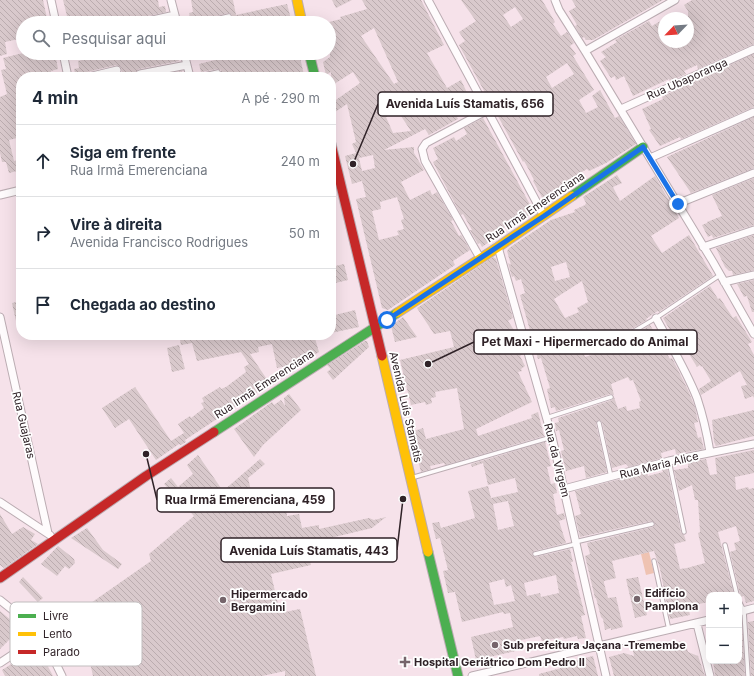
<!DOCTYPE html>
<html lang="pt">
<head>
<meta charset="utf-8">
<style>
  :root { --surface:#fff; --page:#f2f2f3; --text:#1f2937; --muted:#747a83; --line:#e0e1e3 }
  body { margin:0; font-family:Inter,sans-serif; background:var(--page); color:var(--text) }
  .controls { position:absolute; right:12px; bottom:12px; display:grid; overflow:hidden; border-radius:8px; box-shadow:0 4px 16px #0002 }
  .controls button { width:36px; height:36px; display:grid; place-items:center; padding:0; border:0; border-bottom:1px solid var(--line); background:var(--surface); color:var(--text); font:20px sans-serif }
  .compass { position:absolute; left:658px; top:12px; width:36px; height:36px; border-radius:50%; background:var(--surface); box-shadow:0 4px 16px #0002; rotate:245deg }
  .stop { position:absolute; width:12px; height:12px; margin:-9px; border:3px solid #1a73e8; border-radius:50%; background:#fff }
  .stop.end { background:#1a73e8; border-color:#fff; box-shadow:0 1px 4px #0008 }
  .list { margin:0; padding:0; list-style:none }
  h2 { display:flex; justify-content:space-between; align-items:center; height:52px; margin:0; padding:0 16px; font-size:17px }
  h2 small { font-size:13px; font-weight:400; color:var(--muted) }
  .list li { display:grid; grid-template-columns:26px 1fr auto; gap:12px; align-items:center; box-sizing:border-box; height:72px; padding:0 16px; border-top:1px solid var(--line) }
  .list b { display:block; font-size:15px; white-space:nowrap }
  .list p { margin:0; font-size:13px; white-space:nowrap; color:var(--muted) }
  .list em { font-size:13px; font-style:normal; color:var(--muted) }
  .icon { flex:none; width:22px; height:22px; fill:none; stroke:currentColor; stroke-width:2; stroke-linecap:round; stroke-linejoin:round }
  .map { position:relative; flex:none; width:754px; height:676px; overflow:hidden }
  .search { position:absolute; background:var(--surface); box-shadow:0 4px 16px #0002; left:16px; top:16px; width:320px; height:44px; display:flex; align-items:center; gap:10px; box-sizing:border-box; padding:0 14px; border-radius:22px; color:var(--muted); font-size:15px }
  .panel { position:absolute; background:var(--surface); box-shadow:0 4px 16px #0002; left:16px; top:72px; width:320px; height:268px; border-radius:16px }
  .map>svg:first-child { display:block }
  .grass { fill:#efc3b2 }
  .building { fill:url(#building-back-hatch); fill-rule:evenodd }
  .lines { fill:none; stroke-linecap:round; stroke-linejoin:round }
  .lane-casing { stroke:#bbacb2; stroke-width:5.5 }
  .street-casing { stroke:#bbacb2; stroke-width:9 }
  .fast-casing { stroke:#bbacb2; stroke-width:11 }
  .slow-casing { stroke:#bbacb2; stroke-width:11 }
  .jam-casing { stroke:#bbacb2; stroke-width:11 }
  .lane { stroke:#fefbfc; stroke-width:3.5 }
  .street { stroke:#fefbfc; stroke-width:7 }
  .fast { stroke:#4caf50; stroke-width:9 }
  .slow { stroke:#ffc107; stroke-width:9 }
  .jam { stroke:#c62828; stroke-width:9 }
  .route { stroke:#1a73e8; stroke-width:5 }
  .poi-dot { fill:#75656b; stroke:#fff; stroke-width:1.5 }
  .labels { text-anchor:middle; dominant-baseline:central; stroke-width:3.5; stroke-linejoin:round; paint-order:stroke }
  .street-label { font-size:11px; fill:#2f2227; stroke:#fff }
  .poi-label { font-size:11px; font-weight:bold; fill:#2f2227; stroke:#fff; text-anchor:start }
  .key { fill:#fff; stroke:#c1bdbe; stroke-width:1 }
  .key-label { font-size:11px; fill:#2f2227 }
  .leader { fill:none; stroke:#2f2227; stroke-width:1.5 }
  .callout-dot { fill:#2f2227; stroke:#fff; stroke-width:1.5 }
  .callout { fill:#fff; stroke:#2f2227; stroke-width:1.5 }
  .callout-label { font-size:12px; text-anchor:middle; font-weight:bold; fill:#2f2227 }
</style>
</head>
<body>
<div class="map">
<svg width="754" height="676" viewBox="0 0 754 676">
  <defs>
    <pattern id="building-back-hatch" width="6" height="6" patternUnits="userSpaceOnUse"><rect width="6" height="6" fill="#d9c9cc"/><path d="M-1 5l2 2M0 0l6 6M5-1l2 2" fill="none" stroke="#bbacaf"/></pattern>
  </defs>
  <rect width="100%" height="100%" fill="#f6e2ea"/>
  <!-- grass -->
  <path class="grass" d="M649,552L654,573L646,575L641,554Z"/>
  <!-- building -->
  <path class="building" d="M0,0H43L48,23H23V38L5,42L7,54L0,56Z
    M63,0H158L159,7L165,6L166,12L138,18L135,20L134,23H90V22L84,23H64L62,17L67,16Z
    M191,0H233L236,15L287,4L292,23H213L231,19L232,15L229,13L198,20L196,23H182L181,19L190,17L189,13L193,12Z
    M332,0H352L336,8Z
    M362,0H421L444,45L427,53L447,88L461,80L470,99L467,101L468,104L464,106L467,111L457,117L458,119L429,135L425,129L384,150L414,147V153L424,170L401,182L410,200L430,190L432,195L437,192L453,220L451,221L459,236L461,235L470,250L453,261L455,265L388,310L382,308L356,199L366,197L362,181L352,184L345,156L356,153L352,144L356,142L347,104L335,112L333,102L360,83L353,72L331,86V72L326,75L323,62L330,57L329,22L341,19L340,17L367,9ZM374,28L398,82L394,84L361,36ZM397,110L411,131L393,133L386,117ZM373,155L375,168L362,171L359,158ZM397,197L404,219L401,220L404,229L397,231L399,235L379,240L372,211L381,209L380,202Z
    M461,0H542L555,22L553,24L561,36L567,32L574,43L570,46L576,54L573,56L594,90L579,100L586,113L598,107L592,96L600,90L615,118L619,116L636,144L606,163L589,171L587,169L575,176L576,178L567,184L569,188L545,203L533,181L534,180L529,170L524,161L523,162L459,45L465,41L459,32L476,21ZM515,7L523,19L511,27L503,15ZM567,63L574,74L552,88L546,77Z
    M572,0H663L593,40H586L584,37L582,38L575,26L577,25L569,11L576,7Z
    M692,0H754V44L698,69L697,65L684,71L686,74L670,81L669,79L633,96L624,76L616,80L615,76L611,78L600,61L606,57L601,52L617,42L615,40L649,21L652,26L664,19V42H688V11L684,5Z
    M23,53H55L58,69L51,71L52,77H21V137L9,140L14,161L21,159V170L9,173L6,162H2L0,153V97L7,94L1,70L6,69L3,58Z
    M97,53H177L179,61L139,69L135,73L136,77H109L119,75L122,72L121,67L116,65L87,72L83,75L76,77L74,69L79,68L78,61L98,56Z
    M221,53H299L304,75L294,77H211L220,75L221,70L217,69L201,72L199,64L223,58Z
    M754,54V107L681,139L680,137L660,146L649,130L651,129L642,109L663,99L662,97L675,90Z
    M182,71L183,77H151Z
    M754,117V168L691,193L667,157Z
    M483,118L534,212L512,227L510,224L487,239L489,242L482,247L480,243L478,244L470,230H472L463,214L461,215L433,162L438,159L433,148L454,137L456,141L467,134L464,128Z
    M617,175L622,183L613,187L620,201L655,176L679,218L651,236L662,253L689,235L713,276L659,312L658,311L653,314L646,319L647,320L607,343L606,347L608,349H611L650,325L670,359L672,358L688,390L695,407L698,422L694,423L698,438L701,437L704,449L676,454L675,449L661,453L662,458L629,467L626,464L612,468L602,422L600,420H598L596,424L607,472L586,478L584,466L566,471L561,451L564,450L559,430L556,431L555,423L559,422L558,418L612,400L614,397L618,409L626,406L627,411L640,408L639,402L641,401L633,380L630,381L628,377L611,384L614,395L610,394L556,411L555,407L551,408L547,389L550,388L541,358L538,359L520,295L525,293L521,279L516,281L514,276L512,277L508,263L511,265L507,251L509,248L551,220L575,212L574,210L585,205L586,203L583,197ZM566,262L570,277L555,281L551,267ZM582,281L588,302L577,308L579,312L565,318L554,299ZM593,339L597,353L585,357L581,344Z
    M754,178V225L713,238L712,235L708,237L702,225L707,223V222L722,216L712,195Z
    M754,235V270L733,275L732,271H729L725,267L716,248Z
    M493,257L496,259L513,318L508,321L514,330L512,331L519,344L520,343L523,354L520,356L525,366L521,369L522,371L518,372L532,402L476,429L478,436L532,418L531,415L538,412L544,436L445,465L444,463L430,466L431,469L421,472L411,432L423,428L426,439L464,429L457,388L435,392L436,397L431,398L432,403L426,405L425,402L411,405L400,360L454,347L450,331L434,334L417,308Z
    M344,264L348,280L331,284V267Z
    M754,280V312H752L747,296L744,297L737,284Z
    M710,286L718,299L720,298L733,318L736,316L752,342L748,344L754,355V398L753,396L745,399L741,386L747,385L740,371L701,395L699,389L711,381L702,366L701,367L700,365L697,367L686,349L694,345L687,332L675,339L663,318Z
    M21,301V329L18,330L12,303Z
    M355,310L359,327L331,333V316Z
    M403,317L417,337L395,342L391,326Z
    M179,335H314L319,352L302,363L277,368L272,344L258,347L259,352L250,354L270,384L185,440L186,442L181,445L179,444L156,460L129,419L115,428L102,408L135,387L171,441L184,433L178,424L190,416L191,418L204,408L201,403L204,402L202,398L220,387L221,389L226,387L246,372L244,367L249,364L241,352L197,361L192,343L181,345Z
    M365,341H367L369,347L333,380L327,372L331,369L327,365Z
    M179,345L185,369L172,372L167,348Z
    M289,394L301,410L263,445L254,457L234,429L272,402L274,405L281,400L285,406L284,398Z
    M754,410V436L716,446L714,442L712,420Z
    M545,442L551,466L547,467L551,484L555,483L557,493L553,494L557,515L564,513L565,519L559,521L566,543L534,551L532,554L533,556L536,557L570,549L573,562H571L585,615L581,616L586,638L578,639L577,636L564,639L563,637L542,641L540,636L517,641L520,650L476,660L471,637L513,627L510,613L504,614L503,612L462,622L455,592L448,593L443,571L448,570L440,538L436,539L432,523L439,522L441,528L475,518L468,491L488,486L491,498L518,492L515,478L488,485L483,463L472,467L471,464ZM508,501L514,526L498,530L493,504ZM556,575L559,593L541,597L540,593L527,596L524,583ZM504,579L506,587L511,585L515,601L494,605L489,583Z
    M754,450V473L735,477L736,490L748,487L749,489L754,488V601L746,603L744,596L740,597V594L730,552L736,550L734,543L740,541L736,526L718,532L734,595H709V602L688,606L690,615L670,619L660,569L654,551L612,561L616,578L604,581V583L608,598L616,597L623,627L611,630V628L605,630L603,619L601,617L596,598H595L585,556L590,554L587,543L653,527L655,524L654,522L651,521L580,537L575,516L581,514L575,491L647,472L648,476L663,472L662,469L667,467L681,533L684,535L686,541L674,544L680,569L687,568L705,563L698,533L700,532L698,500H695L692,485L679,491L674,470L688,468V462L706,459L710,475L717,474L715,458Z
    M198,455L223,491L260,459L265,464L248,478L256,512L286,506L287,516L299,514L302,528L319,525V529L369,518L374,520L386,517L372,528L322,540L323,546L307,550L311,565L271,574L280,613L300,609L316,676H285V671L262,676H93L89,658L81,660L79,649L86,647L82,627L74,629L72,620L80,619L78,612L151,561L149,554L194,516L164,484L171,478L178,487L193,474L187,465Z
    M0,514L12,534L23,527L35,534L31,540L38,544L4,568L0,565Z
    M87,528L103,550L122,564L118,569L71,538Z
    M58,546L74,559L75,563L69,569L65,566L57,576L41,564Z
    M23,577L43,598L38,602L19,582Z
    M638,577L647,615L635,618L626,579Z
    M0,611L12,621L13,619L24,629L19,634L23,639L15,644L10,639L0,649Z
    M754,621V676H751L748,622Z
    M739,625H742L745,676H715L713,661H739Z
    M681,641L682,644L685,642L688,652L698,656L705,676H614L609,657L624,653L634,656L632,646L648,642L650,647L655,646L656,647Z
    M24,656L27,662L37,657L39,662L44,659L53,676H5L2,670Z
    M593,656L598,676H539V674L561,668L560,664Z"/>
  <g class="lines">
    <defs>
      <path id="lane" d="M199,23L229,16
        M196,77L218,72
        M609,346L656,318L720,275
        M546,418L611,397
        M599,423L611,477
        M669,461L684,532
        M411,478L552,437
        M575,542L652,524
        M725,545L737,595
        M535,554L576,544
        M654,561L669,630
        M739,601L744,611L748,676"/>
      <path id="street" d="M51,0L56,23
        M171,0L177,23
        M428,0L544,216
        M555,0L559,10L585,51L713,262L754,334
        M139,23L175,15
        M585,51L675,0
        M63,53L68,77
        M184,53L190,77
        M140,74L187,65
        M88,77L117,70
        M621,109L754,49
        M650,158L754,112
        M0,195L21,190
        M677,204L754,173
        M498,247L552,437L606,676
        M703,247L754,230
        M480,258L425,161L422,149L426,143L488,110
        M724,282L754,275
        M0,317L48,533
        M656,318C670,344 686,370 697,398C703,416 707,434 710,452
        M564,489L669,461L754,444
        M0,502L50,535
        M0,600L35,628L42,635L62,676
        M739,612L754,608
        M697,624L710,676
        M0,663L42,635
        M472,676L709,620"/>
      <path id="fast" d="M309,53L315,77
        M572,196L643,147
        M214,432L397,313
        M428,552L458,676"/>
      <path id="slow" d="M297,0L302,23
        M397,313L498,247L572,196
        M382,356L428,552"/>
      <path id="jam" d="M331,144L382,356
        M0,578L146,476L214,432"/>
    </defs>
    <!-- lane casing -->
    <use href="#lane" class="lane-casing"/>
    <!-- street casing -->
    <use href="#street" class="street-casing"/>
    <!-- fast casing -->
    <use href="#fast" class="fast-casing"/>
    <!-- slow casing -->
    <use href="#slow" class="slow-casing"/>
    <!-- jam casing -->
    <use href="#jam" class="jam-casing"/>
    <!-- lane -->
    <use href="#lane" class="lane"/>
    <!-- street -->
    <use href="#street" class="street"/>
    <!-- fast -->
    <use href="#fast" class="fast"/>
    <!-- slow -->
    <use href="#slow" class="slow"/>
    <!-- jam -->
    <use href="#jam" class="jam"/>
  </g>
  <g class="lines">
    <!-- route -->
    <path class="route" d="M387,320L544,216L643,147L678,204"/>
  </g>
  <!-- markers -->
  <g class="poi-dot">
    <circle cx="637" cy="599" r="4"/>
    <circle cx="223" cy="600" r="4"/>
    <circle cx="495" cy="645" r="4"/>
    <path d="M403 656h4v4h4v4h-4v4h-4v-4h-4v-4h4z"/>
  </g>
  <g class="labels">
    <!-- street labels -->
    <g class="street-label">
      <text transform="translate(687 79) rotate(-24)">Rua Ubaporanga</text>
      <text transform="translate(535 207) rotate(-34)">Rua Irmã Emerenciana</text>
      <text transform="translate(264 384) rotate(-33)">Rua Irmã Emerenciana</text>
      <text transform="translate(406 407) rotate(77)">Avenida Luís Stamatis</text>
      <text transform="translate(24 425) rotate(77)">Rua Guajaras</text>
      <text transform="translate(557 460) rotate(76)">Rua da Virgem</text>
      <text transform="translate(659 465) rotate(-14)">Rua Maria Alice</text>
    </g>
    <!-- poi labels -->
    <g class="poi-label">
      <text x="645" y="593">Edifício<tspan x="645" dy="13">Pamplona</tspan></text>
      <text x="231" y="594">Hipermercado<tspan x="231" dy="13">Bergamini</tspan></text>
      <text x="503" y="645">Sub prefeitura Jaçana -Tremembe</text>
      <text x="414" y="662">Hospital Geriátrico Dom Pedro II</text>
    </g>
  </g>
  <!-- legend -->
  <rect x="10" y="602" width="132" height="64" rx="6" class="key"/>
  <rect x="18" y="614" width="18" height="4" fill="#4caf50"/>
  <rect x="18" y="632" width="18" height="4" fill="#ffc107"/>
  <rect x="18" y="650" width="18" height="4" fill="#c62828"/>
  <g class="key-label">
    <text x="43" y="620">Livre</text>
    <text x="43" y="638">Lento</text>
    <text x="43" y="656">Parado</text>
  </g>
  <!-- callouts -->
  <path class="leader" d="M353 164L378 104M428 364L474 342M146 454L157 500M403 499L397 550"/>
  <g class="callout-dot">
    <circle cx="353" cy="164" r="4"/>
    <circle cx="428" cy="364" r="4"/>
    <circle cx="146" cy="454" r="4"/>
    <circle cx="403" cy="499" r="4"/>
  </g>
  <g class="callout">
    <rect x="378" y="92" width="175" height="24" rx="4"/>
    <rect x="474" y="330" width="223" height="24" rx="4"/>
    <rect x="157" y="488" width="177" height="24" rx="4"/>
    <rect x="221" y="538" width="176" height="24" rx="4"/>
  </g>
  <g class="callout-label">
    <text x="465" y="108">Avenida Luís Stamatis, 656</text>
    <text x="585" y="346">Pet Maxi - Hipermercado do Animal</text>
    <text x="245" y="504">Rua Irmã Emerenciana, 459</text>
    <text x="309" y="555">Avenida Luís Stamatis, 443</text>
  </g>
</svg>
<div class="controls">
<button>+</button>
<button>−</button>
</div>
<svg class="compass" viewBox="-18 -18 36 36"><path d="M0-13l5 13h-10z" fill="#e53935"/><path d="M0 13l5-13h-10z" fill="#747a83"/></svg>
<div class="stop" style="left:387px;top:320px"></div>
<div class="stop end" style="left:678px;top:204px"></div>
<div class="search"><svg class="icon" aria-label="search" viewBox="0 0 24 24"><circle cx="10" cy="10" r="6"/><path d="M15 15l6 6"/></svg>Pesquisar aqui</div>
<section class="panel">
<h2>4 min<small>A pé · 290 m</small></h2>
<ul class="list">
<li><svg class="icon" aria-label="ahead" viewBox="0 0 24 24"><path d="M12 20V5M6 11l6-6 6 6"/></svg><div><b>Siga em frente</b><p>Rua Irmã Emerenciana</p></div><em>240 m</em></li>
<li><svg class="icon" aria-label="right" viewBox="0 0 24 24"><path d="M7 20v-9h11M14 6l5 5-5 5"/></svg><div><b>Vire à direita</b><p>Avenida Francisco Rodrigues</p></div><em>50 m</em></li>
<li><svg class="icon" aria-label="arrive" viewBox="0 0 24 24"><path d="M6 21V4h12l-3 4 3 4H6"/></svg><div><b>Chegada ao destino</b></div></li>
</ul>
</section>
</div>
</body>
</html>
